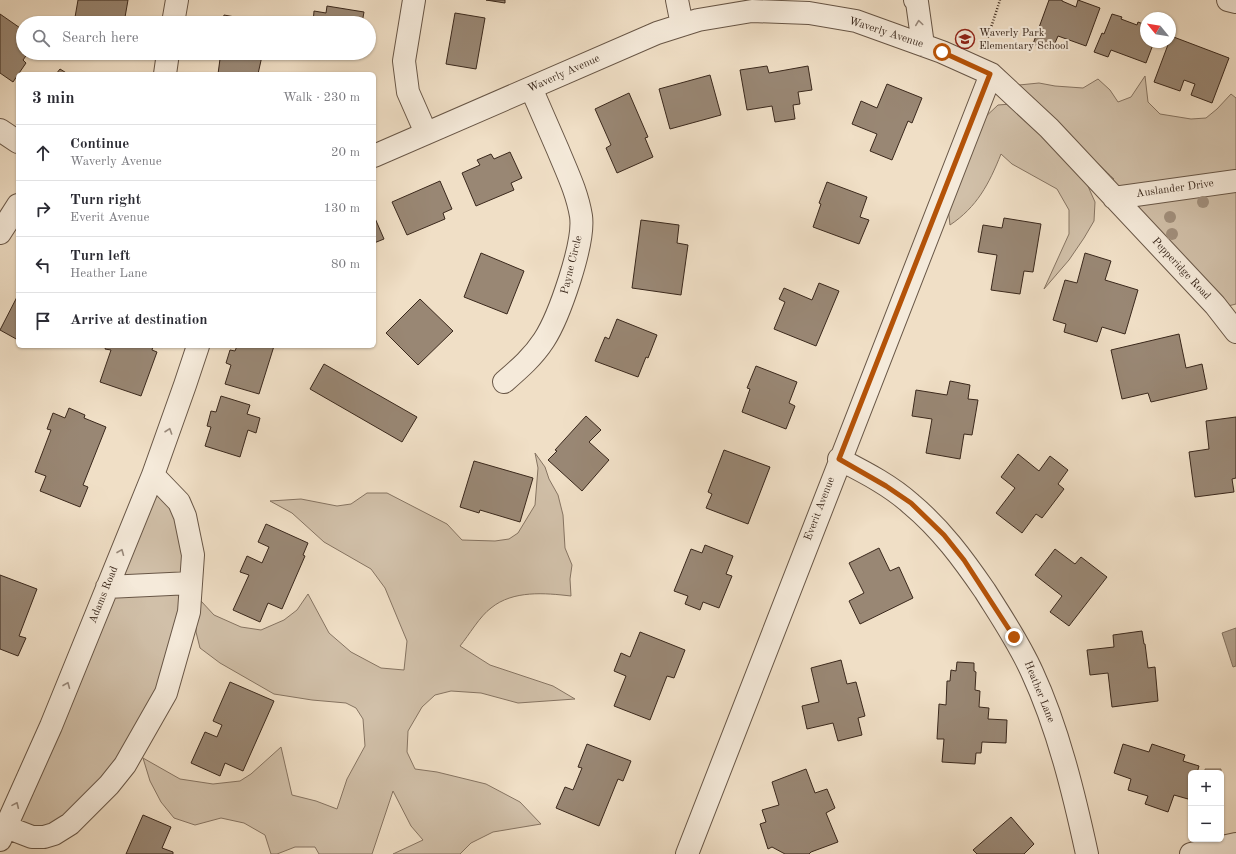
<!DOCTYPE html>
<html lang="en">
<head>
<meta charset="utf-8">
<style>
  :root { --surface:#fff; --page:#f2f2f3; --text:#2b2b33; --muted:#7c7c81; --line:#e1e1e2 }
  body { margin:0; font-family:"Old Standard TT",serif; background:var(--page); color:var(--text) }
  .controls { position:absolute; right:12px; bottom:12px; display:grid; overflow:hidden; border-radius:6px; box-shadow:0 1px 3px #0004 }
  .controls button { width:36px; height:36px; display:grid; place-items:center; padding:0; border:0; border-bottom:1px solid var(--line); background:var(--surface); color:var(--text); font:20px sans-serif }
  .compass { position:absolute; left:1140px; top:12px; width:36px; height:36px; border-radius:50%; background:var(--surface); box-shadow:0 1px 3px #0004; rotate:300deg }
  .stop { position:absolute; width:12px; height:12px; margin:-9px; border:3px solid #b45309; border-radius:50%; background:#fff }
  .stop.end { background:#b45309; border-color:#fff; box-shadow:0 1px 4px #0008 }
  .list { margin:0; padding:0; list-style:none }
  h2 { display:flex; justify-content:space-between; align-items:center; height:52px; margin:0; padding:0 16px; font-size:17px }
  h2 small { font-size:13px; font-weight:400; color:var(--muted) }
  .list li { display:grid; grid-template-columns:26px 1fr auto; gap:12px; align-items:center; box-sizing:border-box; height:56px; padding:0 16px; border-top:1px solid var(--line) }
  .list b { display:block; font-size:15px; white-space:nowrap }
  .list p { margin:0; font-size:13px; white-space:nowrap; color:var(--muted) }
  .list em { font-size:13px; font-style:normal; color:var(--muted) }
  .icon { flex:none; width:22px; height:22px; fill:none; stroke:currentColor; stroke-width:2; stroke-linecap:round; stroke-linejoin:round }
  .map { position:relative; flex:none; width:1236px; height:854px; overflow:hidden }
  .search { position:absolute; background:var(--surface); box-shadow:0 1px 3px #0004; left:16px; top:16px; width:360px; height:44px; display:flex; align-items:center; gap:10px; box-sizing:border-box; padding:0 14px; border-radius:22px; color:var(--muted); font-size:15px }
  .panel { position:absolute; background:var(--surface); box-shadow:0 1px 3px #0004; left:16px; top:72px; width:360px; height:276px; border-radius:6px }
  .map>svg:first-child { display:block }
  .green { fill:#d1c0a9; stroke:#867462 }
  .water { fill:#b2a18c; stroke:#82715f }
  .building { fill:#998774; stroke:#3a281c }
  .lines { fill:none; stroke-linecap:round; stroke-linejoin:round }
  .minor-casing { stroke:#685646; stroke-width:24 }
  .path { stroke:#3a281c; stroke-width:2.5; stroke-dasharray:1 2; stroke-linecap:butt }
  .minor { stroke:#f5eada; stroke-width:22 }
  .tree { fill:#a18f7c }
  .oneway { stroke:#98897b }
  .route { stroke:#b45309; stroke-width:5 }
  .labels { text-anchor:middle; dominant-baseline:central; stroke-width:4; stroke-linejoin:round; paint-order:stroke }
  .street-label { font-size:11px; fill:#3a281c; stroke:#f5eada }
  .poi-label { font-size:11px; fill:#3a281c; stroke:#f5eada; text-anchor:start }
</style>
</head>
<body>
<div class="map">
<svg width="1236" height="854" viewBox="0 0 1236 854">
  <rect width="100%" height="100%" fill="#f0dfc6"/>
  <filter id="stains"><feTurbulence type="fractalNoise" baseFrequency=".005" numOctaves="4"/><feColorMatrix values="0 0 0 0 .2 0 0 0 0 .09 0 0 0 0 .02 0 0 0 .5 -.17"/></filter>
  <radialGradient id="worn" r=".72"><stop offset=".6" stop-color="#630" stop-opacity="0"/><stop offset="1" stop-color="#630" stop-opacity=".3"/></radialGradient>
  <!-- green -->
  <path class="green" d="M1145,76L1148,102L1160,114L1191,119L1206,118L1217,109L1231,94L1236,98V304L1212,310L1099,182L1114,179C1104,170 1099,163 1087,156L1028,100L1019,85L1039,83L1055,86L1083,88L1098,79L1110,90L1118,102L1131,97Z
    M1011,104L1025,117L1037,132L1064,155L1087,184L1095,202L1094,221L1084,238L1069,260L1044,289L1069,234V210L1057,189L1012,164L1001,154C989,184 977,207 950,225L948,207L981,121L998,105Z
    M535,453L545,467L549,479L558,495L563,515L565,548L572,565L570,579L571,596C545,593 513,590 491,608C480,616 469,635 460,646L490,665L553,686L575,699L518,703L481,693L451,691L435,695L422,707L408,731L407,752L415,769L437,772L486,784L520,802L541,824L493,832L471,843L460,854H393L423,840L411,826L393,791L372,854H319L315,847H295L277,854H271L265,835L244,823L221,818L195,825L174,818L161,802L150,781L143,758L180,779L213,784L240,781L251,774L281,747L292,795L316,801L337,809L347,779L365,746L363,719L356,708L346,703L312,700L274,694L220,663L200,648L196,632L197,616L201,601L214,615L241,627L261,630L284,620L297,610L308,594L329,633L351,652L381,668L404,670L407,641L385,588L371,569L324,542L292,513L270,501L301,499L337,506L351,504L367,493H387L447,524L462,540L495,541L509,539L518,533L535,505L538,468Z
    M155,484L179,510L188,556L184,610L161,690L124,757L58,826L32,832L12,824Z"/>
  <!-- water -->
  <path class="water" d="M1236,628V666L1233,667L1222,633Z
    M1205,769H1221V786V773H1205Z"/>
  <!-- building -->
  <path class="building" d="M78,0H128L124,23H74Z
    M486,0H505V3Z
    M1049,0H1062V1L1076,7L1078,0L1100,8L1086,46L1058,36L1052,50L1033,44Z
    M327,6L364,12L362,23H313L314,11L326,13Z
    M455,13L485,18L476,69L446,64Z
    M0,14L23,30V53H28L23,60L26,63L13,82L0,73Z
    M1112,14L1122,17L1121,19L1137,25L1138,22L1146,25V42H1154L1146,63L1111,50L1108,57L1094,52L1102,33L1104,34Z
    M224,15L257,21L256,23H222Z
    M1171,36L1229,58L1212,103L1191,95L1195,84L1184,80L1180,91L1154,82L1169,42H1170Z
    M217,53H253V54L262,56L258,74H218L220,59H216Z
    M342,53H357V56Z
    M767,66L769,73L808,66L812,90L798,92L800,104L793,105L795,119L775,122L772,106L747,110L740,70Z
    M60,69L68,74H56Z
    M710,75L721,115L670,129L659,89Z
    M887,84L922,98L912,123L908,121L892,160L870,151L877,134L852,124L861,101L877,108Z
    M629,93L648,137L645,138L653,157L617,173L606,148L611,145L595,109Z
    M510,152L522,178L511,183L514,190L476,206L462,173L480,165L477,160L491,154L494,159Z
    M440,181L452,209L443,213L445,219L407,235L392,202Z
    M827,182L867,197L860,217L869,220L859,244L813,227L821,204L819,203Z
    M374,216L384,239L374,243Z
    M1004,218L1041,224L1033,272L1024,271L1020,294L991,290L997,255L978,252L983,225L1002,228Z
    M641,220L679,225L677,243L688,245L681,295L632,288Z
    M481,253L524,271L507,314L464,297Z
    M1085,253L1111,261L1105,280L1138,290L1125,334L1102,327L1097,342L1064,332L1066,324L1053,320L1065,280L1077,283Z
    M819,283L839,291L816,346L774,329L785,302L779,299L784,288L812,300Z
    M18,295V340L0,330Z
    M420,299L453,331L418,365L386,333Z
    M617,319L657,335L648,358L646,357L638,377L595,361L605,337L609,339Z
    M1179,334L1186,368L1202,364L1207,389L1151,402L1148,393L1122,399L1111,350Z
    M106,346H153L152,350L157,352L141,396L100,382L111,350L105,349Z
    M237,346H274L259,394L225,384L231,365L226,363L230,350L235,351Z
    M324,364L417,417L402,442L310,389Z
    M756,366L797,382L789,403L795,406L786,429L742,412L750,389L747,388Z
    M950,381L970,385L968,399L978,400L972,435L964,434L960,459L926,453L932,419L912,416L916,390L947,395Z
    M221,396L250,405L247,414L260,418L256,433L248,430L240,457L205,446L211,427L207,426L211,411L216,412Z
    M69,408L85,415L84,418L106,427L83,485L88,487L80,507L40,491L46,476L35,472L51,430L47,429L53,413L65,418Z
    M586,416L601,430L589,442L609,460L582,491L548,460L557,451L555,450Z
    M1236,417V478L1232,479L1234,492L1195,497L1189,452L1209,449L1206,421Z
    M724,450L770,467L748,524L706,508L712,494L708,492Z
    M1018,454L1039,471L1050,456L1068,470L1058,484L1064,489L1042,518L1036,514L1022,533L996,513L1015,488L1001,477Z
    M474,461L533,478L520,522L480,510L479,513L460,507Z
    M266,524L308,543L303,555L305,556L282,609L268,603L260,622L233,610L249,575L240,572L247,556L262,563L269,547L258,542Z
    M705,545L733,556L726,574L732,576L719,608L703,602L700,610L685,604L688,596L674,591L691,549L702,553Z
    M879,548L890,571L899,567L913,598L860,624L849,601L864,593L849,563Z
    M1055,549L1075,564L1081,557L1107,577L1069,626L1050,612L1062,596L1035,575Z
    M0,575L37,589L19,636L26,638L18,656L0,649Z
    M1142,631L1144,644H1145L1148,668L1155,667L1158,701L1112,707L1108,673L1090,675L1087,650L1114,647L1113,635Z
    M640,632L685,650L674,678L667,676L650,720L614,706L626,676L614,671L621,653L630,657Z
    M841,660L847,684L856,682L865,716L858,718L862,735L838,741L833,723L807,729L802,706L819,702L811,668Z
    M957,662L974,663V671L976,672L975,690L980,691L979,707L989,708L988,719L1007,720L1006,743L982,742L981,753H976L975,764L942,762L944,739H937L939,704L946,705L947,681H950L951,670L956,671Z
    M230,682L274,701L243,771L225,763L220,776L191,763L205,732L217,737L222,725L213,721Z
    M587,744L631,761L623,781L618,779L599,826L556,808L565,787L573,790L582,768L578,767Z
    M1123,744L1149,752L1152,744L1185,755L1183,761L1199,766L1197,773H1191V790L1188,799L1174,795L1168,812L1145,804L1148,796L1128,790L1131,779L1114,773Z
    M806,769L815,793L827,789L835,808L826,813L838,842L811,852L809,854H785L772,847L768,849L760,824L766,822L762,810L779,805L772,782Z
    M143,815L171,827L162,848L173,852V854H126Z
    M1011,817L1034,844L1024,854H977L973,850Z"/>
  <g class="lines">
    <defs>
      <path id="minor" d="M414,0L404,61L408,92L426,133
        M677,0L682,25
        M915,0L917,2L923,45
        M1228,0L1236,2
        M173,23L177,0
        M165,74L168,53
        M0,130L18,142
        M374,156L657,33L698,20L752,11L809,13L856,21L942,52L991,74L1049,128L1215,305L1236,332
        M1114,198L1236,181
        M0,233L18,205
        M504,382C519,369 533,357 544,340C559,317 585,243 581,216C577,192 567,172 558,150C549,129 540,109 531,88
        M839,459C864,472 890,485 911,504C941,529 963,559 985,591C1002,618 1019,643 1032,672C1058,728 1074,794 1087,854
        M107,587L191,583
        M6,827L32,837H44L54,834L70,824L109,785L125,765L166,693L189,612L193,555L185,516L179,502L153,475
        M0,840L51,726L153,475L185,385L198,346
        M687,854L991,74
        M1191,854L1236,844"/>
    </defs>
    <!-- minor casing -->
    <use href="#minor" class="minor-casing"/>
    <!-- path -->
    <path class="path" d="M984,49L1000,0"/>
    <!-- minor -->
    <use href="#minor" class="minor"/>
  </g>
  <!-- trees -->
  <g class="tree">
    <circle cx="1203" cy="202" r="6"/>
    <circle cx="1170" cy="217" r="6"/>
    <circle cx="1172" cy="234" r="6"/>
  </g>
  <!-- one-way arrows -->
  <defs><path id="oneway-chevron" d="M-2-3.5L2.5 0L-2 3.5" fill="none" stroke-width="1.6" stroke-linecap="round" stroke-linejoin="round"/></defs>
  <g class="oneway">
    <use href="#oneway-chevron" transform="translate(919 23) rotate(-98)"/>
    <use href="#oneway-chevron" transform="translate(169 431) rotate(-71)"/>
    <use href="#oneway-chevron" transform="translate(121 552) rotate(-68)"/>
    <use href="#oneway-chevron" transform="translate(67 685) rotate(-68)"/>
    <use href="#oneway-chevron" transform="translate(16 805) rotate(-66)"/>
  </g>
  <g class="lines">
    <!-- route -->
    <path class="route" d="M942,52L990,74L839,459L886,486L911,503L944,535L964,560L1014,637"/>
  </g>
  <!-- icons -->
  <defs>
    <symbol id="school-ring" viewBox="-11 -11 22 22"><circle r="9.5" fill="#f5eada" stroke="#8f2418" stroke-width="1.5"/><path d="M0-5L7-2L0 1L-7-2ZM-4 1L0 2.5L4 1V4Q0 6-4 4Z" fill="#8f2418"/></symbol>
  </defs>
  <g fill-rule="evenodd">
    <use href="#school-ring" x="954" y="28" width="22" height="22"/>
  </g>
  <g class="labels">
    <!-- street labels -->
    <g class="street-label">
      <text transform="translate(886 33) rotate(18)">Waverly Avenue</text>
      <text transform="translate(564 74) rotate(-24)">Waverly Avenue</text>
      <text transform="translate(1175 189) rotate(-8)">Auslander Drive</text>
      <text transform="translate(572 265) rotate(-76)">Payne Circle</text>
      <text transform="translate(1181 269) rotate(47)">Pepperidge Road</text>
      <text transform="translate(820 509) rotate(-69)">Everit Avenue</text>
      <text transform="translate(104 595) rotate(-68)">Adams Road</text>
      <text transform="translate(1039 692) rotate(68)">Heather Lane</text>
    </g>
    <!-- poi labels -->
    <g class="poi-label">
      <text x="979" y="33">Waverly Park<tspan x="979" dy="13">Elementary School</tspan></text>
    </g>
  </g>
  <rect width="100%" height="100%" filter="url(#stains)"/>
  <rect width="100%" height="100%" fill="url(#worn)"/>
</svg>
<div class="controls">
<button>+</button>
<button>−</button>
</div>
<svg class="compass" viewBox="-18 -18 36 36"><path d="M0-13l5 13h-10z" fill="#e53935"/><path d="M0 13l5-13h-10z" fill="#7c7c81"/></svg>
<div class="stop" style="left:942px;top:52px"></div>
<div class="stop end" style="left:1014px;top:637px"></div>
<div class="search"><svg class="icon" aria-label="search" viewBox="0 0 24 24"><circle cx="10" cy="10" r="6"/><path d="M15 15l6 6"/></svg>Search here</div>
<section class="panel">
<h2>3 min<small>Walk · 230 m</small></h2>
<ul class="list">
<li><svg class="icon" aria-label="ahead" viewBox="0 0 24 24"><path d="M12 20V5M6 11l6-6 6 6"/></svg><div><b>Continue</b><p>Waverly Avenue</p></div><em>20 m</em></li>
<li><svg class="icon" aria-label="right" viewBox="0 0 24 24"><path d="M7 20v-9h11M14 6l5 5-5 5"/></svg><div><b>Turn right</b><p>Everit Avenue</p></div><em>130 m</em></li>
<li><svg class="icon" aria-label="left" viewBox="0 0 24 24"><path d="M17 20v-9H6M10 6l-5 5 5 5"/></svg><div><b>Turn left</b><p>Heather Lane</p></div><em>80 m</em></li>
<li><svg class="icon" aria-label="arrive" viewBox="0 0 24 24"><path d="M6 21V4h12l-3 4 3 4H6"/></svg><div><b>Arrive at destination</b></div></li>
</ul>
</section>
</div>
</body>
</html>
